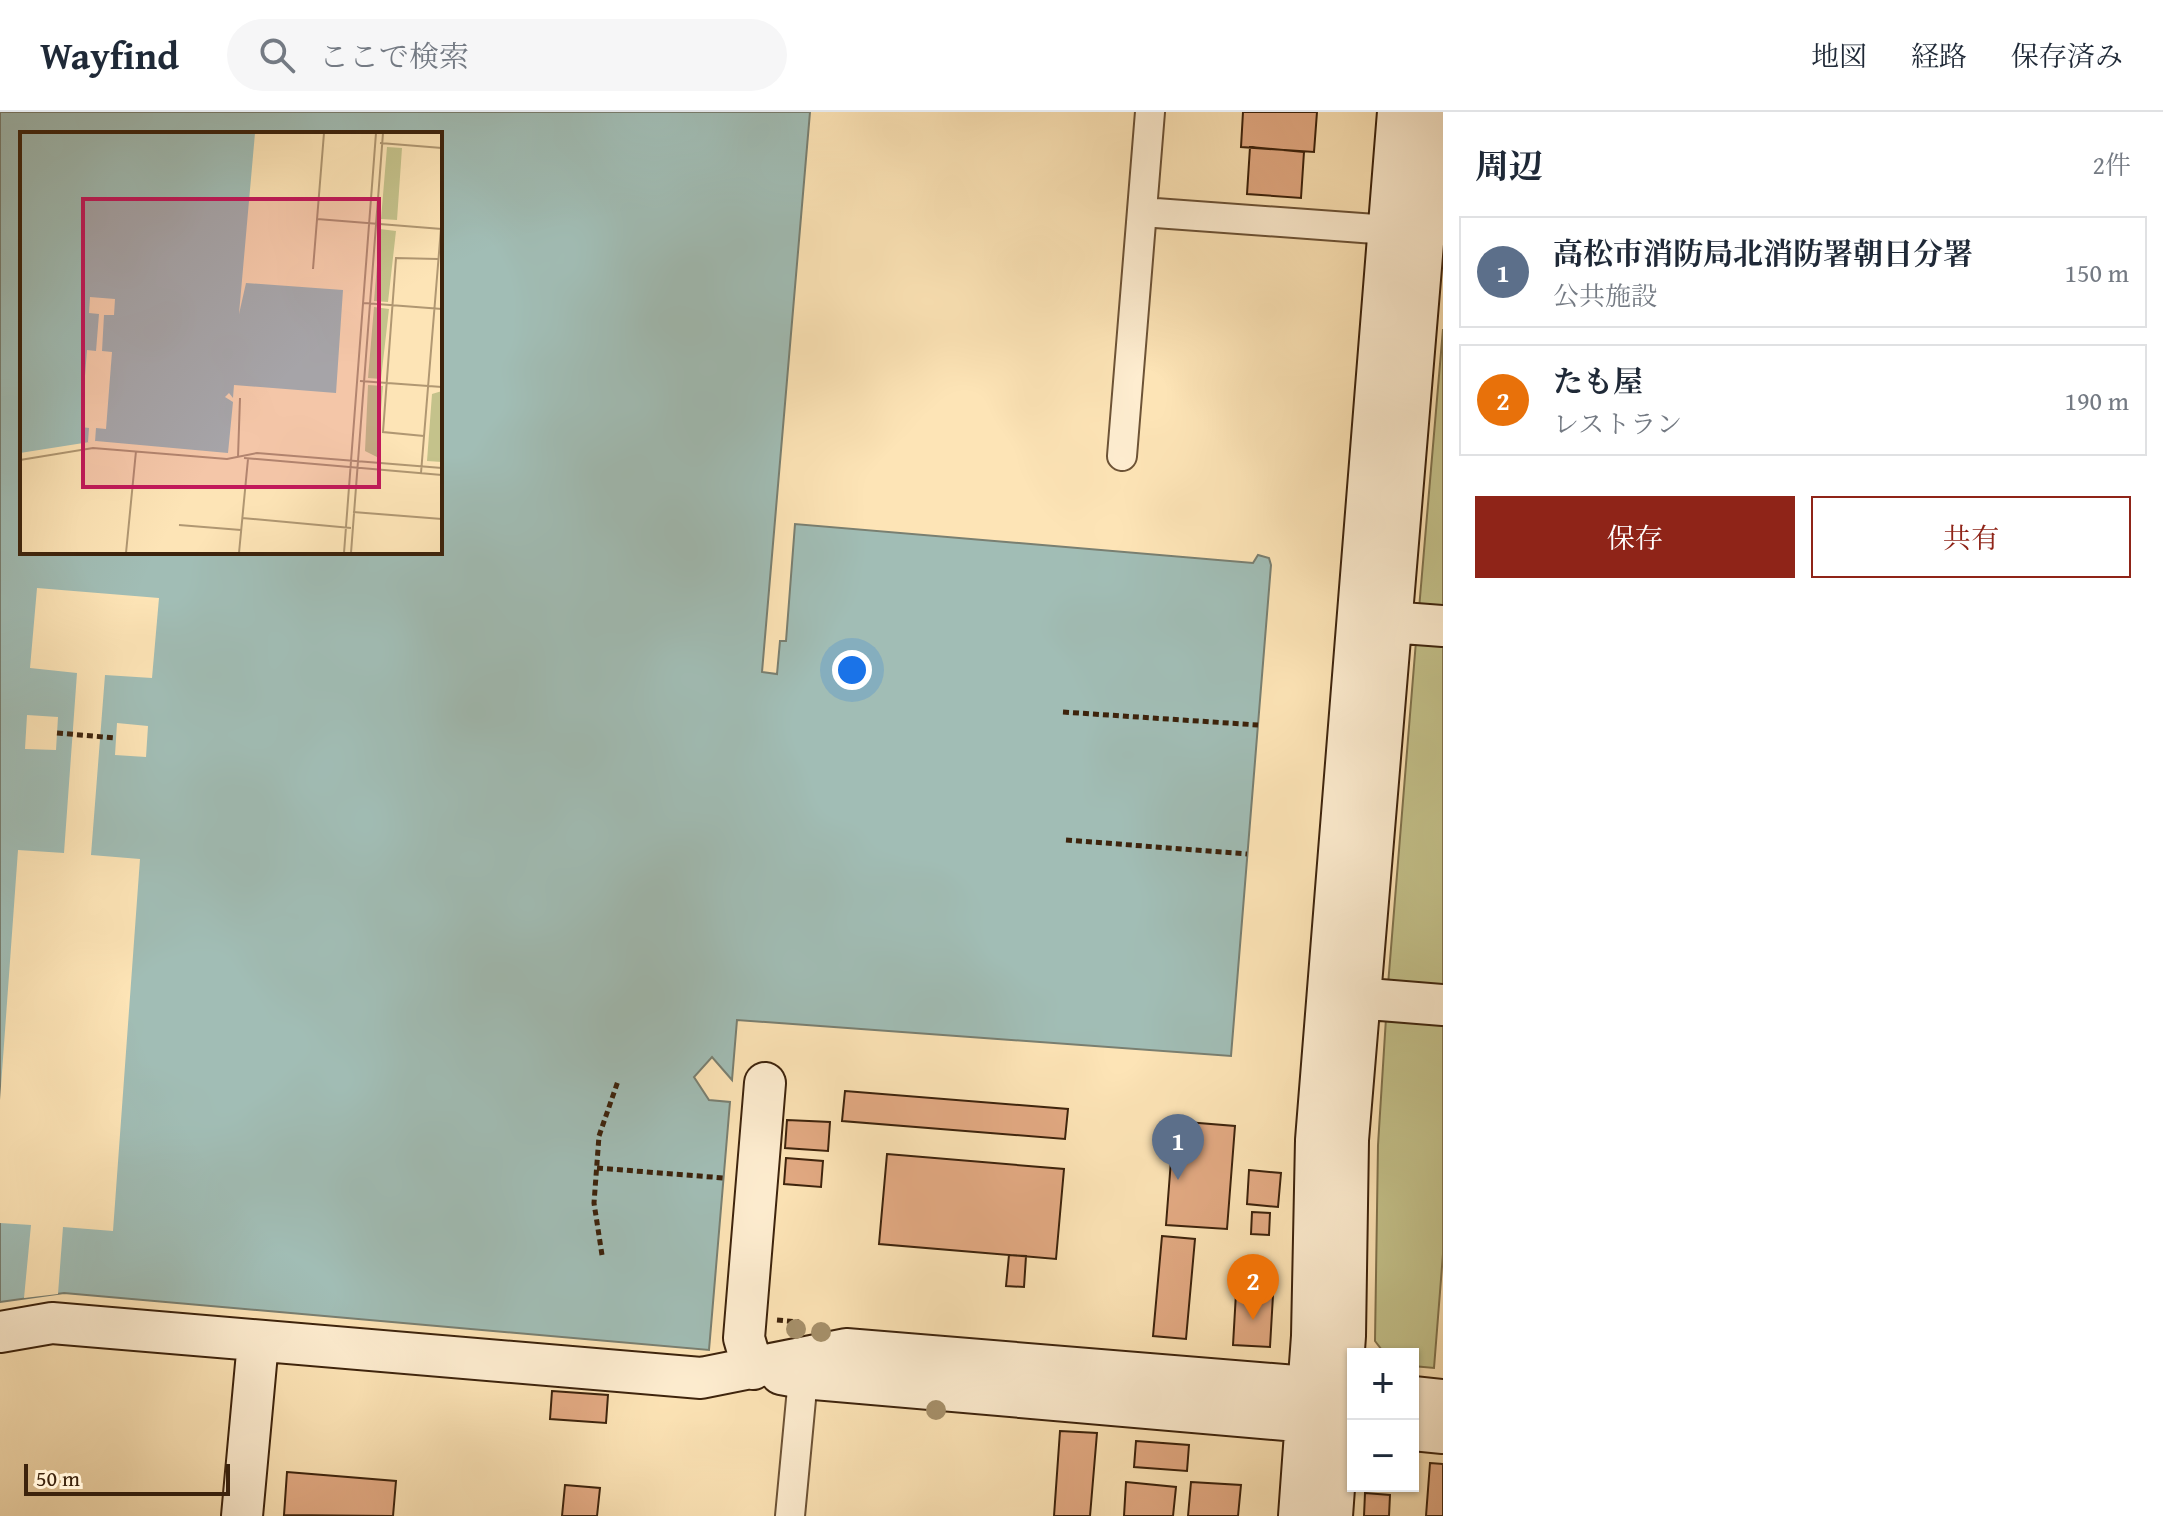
<!DOCTYPE html>
<html lang="ja">
<head>
<meta charset="utf-8">
<style>
  :root { --surface:#fff; --page:#f6f6f7; --text:#1f2937; --muted:#747a83; --line:#e0e1e3; --accent:#8f2418 }
  body { margin:0; font-family:"Gentium Book Plus","Noto Serif JP",serif; background:var(--page); color:var(--text) }
  .controls { position:absolute; right:24px; bottom:24px; display:grid; overflow:hidden; border-radius:0px; box-shadow:0 2px 6px #0004 }
  .controls button { width:72px; height:72px; display:grid; place-items:center; padding:0; border:0; border-bottom:2px solid var(--line); background:var(--surface); color:var(--text); font:40px sans-serif }
  .scale { position:absolute; left:24px; bottom:20px; width:206px; box-sizing:border-box; padding-left:8px; border:4px solid #3d230c; border-top:0; font-size:22px; line-height:28px; white-space:nowrap; color:#3d230c; -webkit-text-stroke:6px #feedd0; paint-order:stroke }
  .you { position:absolute; left:852px; top:558px; width:28px; height:28px; margin:-20px; border:6px solid #fff; border-radius:50%; background:#1a73e8; box-shadow:0 0 0 12px #1a73e833 }
  .badge { display:grid; place-items:center; width:52px; height:52px; border-radius:50%; background:var(--accent); color:#fff; font-size:26px; font-weight:700 }
  .pin { position:absolute; translate:-50% -66px; filter:drop-shadow(0 2px 4px #0008) }
  .pin::after { content:''; position:absolute; top:42px; width:28px; height:24px; background:inherit; clip-path:polygon(0 0,100% 0,50% 100%) }
  .list { margin:0; padding:0; list-style:none }
  h2 { display:flex; justify-content:space-between; align-items:center; height:104px; margin:0; padding:0 32px; font-size:34px }
  h2 small { font-size:26px; font-weight:400; color:var(--muted) }
  .list li { display:grid; grid-template-columns:52px 1fr auto; gap:24px; align-items:center; box-sizing:border-box; height:112px; margin:0 16px 16px; padding:0 16px; border:2px solid var(--line); border-radius:0px }
  .list b { display:block; font-size:30px; white-space:nowrap }
  .list p { margin:0; font-size:26px; white-space:nowrap; color:var(--muted) }
  .list em { font-size:26px; font-style:normal; color:var(--muted) }
  .actions { display:flex; gap:16px; padding:24px 32px }
  .actions a { flex:1; padding:18px 0; border:2px solid var(--accent); border-radius:0px; text-align:center; font-size:28px; color:var(--accent) }
  .actions .main { background:var(--accent); color:#fff }
  .icon { flex:none; width:44px; height:44px; fill:none; stroke:currentColor; stroke-width:2; stroke-linecap:round; stroke-linejoin:round }
  .map { position:relative; flex:none; width:1443px; height:1404px; overflow:hidden }
  header { display:flex; align-items:center; gap:48px; box-sizing:border-box; height:112px; padding:0 40px; background:var(--surface); border-bottom:2px solid var(--line) }
  header strong { font-size:38px }
  nav { display:flex; gap:44px; margin-inline-start:auto; font-size:28px }
  .search { width:560px; height:72px; background:var(--page); display:flex; align-items:center; gap:20px; box-sizing:border-box; padding:0 28px; border-radius:44px; color:var(--muted); font-size:30px }
  main { display:flex }
  aside { flex:1; background:var(--surface) }
  .map>svg:first-child { display:block }
  .green { fill:#c4c28b; stroke:#80724c; stroke-width:2 }
  .water { fill:#a1bdb5; stroke:#797f71; stroke-width:2; fill-rule:evenodd }
  .pier { fill:#fde4b6 }
  .building { fill:#e3aa83; stroke:#3d230c; stroke-width:2 }
  .lines { fill:none; stroke-linecap:round; stroke-linejoin:round }
  .street-casing { stroke:#6d5336; stroke-width:32 }
  .secondary-casing { stroke:#3d230c; stroke-width:44 }
  .path { stroke:#3d230c; stroke-width:5; stroke-dasharray:6 4; stroke-linecap:butt }
  .street { stroke:#feedd0; stroke-width:28 }
  .secondary { stroke:#feedd0; stroke-width:40 }
  .tree { fill:#a6906a }
  .inset-road { fill:none; stroke:#b09772; stroke-width:2 }
  .view { fill:#c2185b; fill-opacity:0.15; stroke:#c2185b; stroke-width:4 }
  .inset-edge { fill:none; stroke:#3d230c; stroke-width:4 }
</style>
</head>
<body>
<header>
<strong>Wayfind</strong>
<div class="search"><svg class="icon" aria-label="search" viewBox="0 0 24 24"><circle cx="10" cy="10" r="6"/><path d="M15 15l6 6"/></svg>ここで検索</div>
<nav><a>地図</a><a>経路</a><a>保存済み</a></nav>
</header>
<main>
<div class="map">
<svg width="1443" height="1404" viewBox="0 0 1443 1404">
  <rect width="100%" height="100%" fill="#fde4b6"/>
  <filter id="stains"><feTurbulence type="fractalNoise" baseFrequency=".0025" numOctaves="4"/><feColorMatrix values="0 0 0 0 .2 0 0 0 0 .09 0 0 0 0 .02 0 0 0 .5 -.17"/></filter>
  <radialGradient id="worn" r=".72"><stop offset=".6" stop-color="#630" stop-opacity="0"/><stop offset="1" stop-color="#630" stop-opacity=".3"/></radialGradient>
  <!-- green -->
  <path class="green" d="M1443,217V499L1419,497Z
    M1416,529L1443,531V877L1388,873Z
    M1386,906L1443,910V1142L1434,1256L1413,1254V1242H1385L1375,1229L1378,1033Z"/>
  <!-- water -->
  <path class="water" d="M0,0H810L762,560L777,562L780,529H786L795,412L1253,451L1258,443L1269,446L1271,453L1231,944L737,908L732,968L712,945L694,965L709,988L730,990L709,1238L64,1181L0,1190ZM22,22H440V440H22Z"/>
  <!-- pier -->
  <path class="pier" d="M37,476L159,486L152,566L105,563L91,743L140,747L113,1119L63,1115L58,1182L24,1186L31,1113L0,1111V988L18,738L64,741L77,561L30,556Z
    M27,603L58,605L56,638L25,637Z
    M117,611L148,614L146,645L115,643Z"/>
  <!-- building -->
  <path class="building" d="M1243,0H1317L1314,40L1241,35Z
    M1250,35L1304,40L1301,86L1247,82Z
    M845,979L1068,997L1065,1027L842,1009Z
    M787,1008L830,1010L828,1039L785,1036Z
    M1174,1009L1235,1014L1227,1117L1166,1113Z
    M887,1042L1064,1057L1056,1147L879,1132Z
    M786,1046L823,1049L821,1075L784,1072Z
    M1249,1058L1281,1061L1278,1095L1247,1092Z
    M1252,1100L1270,1101L1269,1123L1251,1122Z
    M1162,1124L1195,1127L1186,1227L1153,1224Z
    M1009,1143L1026,1144L1024,1175L1006,1174Z
    M1236,1181L1273,1183L1270,1235L1233,1233Z
    M552,1279L608,1283L606,1311L550,1307Z
    M1060,1319L1097,1321L1090,1404H1054Z
    M1136,1329L1189,1333L1187,1359L1134,1355Z
    M1430,1351L1443,1352V1404H1426Z
    M287,1360L396,1369L393,1404L284,1403Z
    M1126,1370L1176,1375L1173,1404H1124Z
    M1191,1370L1241,1373L1238,1404H1188Z
    M565,1373L600,1376L597,1404H562Z
    M1365,1381L1390,1383L1389,1404H1364Z"/>
  <g class="lines">
    <defs>
      <path id="street" d="M1142,100L1389,118
        M1122,344L1150,0
        M790,1404L803,1266"/>
      <path id="secondary" d="M1363,508L1443,514
        M1331,884L1443,893
        M0,1220L52,1211L701,1266L846,1237L1332,1277
        M753,1257L744,1226L765,971
        M781,1262L803,1266L1331,1312
        M1413,1285L1443,1288
        M1413,1318L1443,1321
        M242,1404L258,1230
        M1299,1404L1312,1224L1316,1028L1398,0
        M1332,1404L1345,1224L1348,1028L1434,0"/>
    </defs>
    <!-- street casing -->
    <use href="#street" class="street-casing"/>
    <!-- secondary casing -->
    <use href="#secondary" class="secondary-casing"/>
    <!-- path -->
    <path class="path" d="M1063,600L1258,613
      M57,621L116,626
      M1066,728L1247,742
      M597,1056L724,1066
      M602,1143L594,1091L599,1024L618,969
      M777,1208L799,1210"/>
    <!-- street -->
    <use href="#street" class="street"/>
    <!-- secondary -->
    <use href="#secondary" class="secondary"/>
  </g>
  <!-- trees -->
  <g class="tree">
    <circle cx="796" cy="1217" r="10"/>
    <circle cx="821" cy="1220" r="10"/>
    <circle cx="936" cy="1298" r="10"/>
  </g>
  <!-- overview -->
  <g transform="translate(20 20)">
    <rect width="422" height="422" fill="#fde4b6"/>
    <path d="M367,15L382,16L377,88L361,87ZM360,97L376,99L368,170L354,169ZM354,175L369,177L361,247L348,246ZM348,253L363,254L357,325L345,319ZM422,259V330L407,329L412,262Z" fill="#c4c28b"/>
    <path d="M0,1H235L219,182L226,151L323,158L316,261L214,253L213,266L209,261L205,265L213,270L208,321L76,309L0,321Z" fill="#a1bdb5"/>
    <path d="M70,165L95,167L94,183H84L82,219L92,220L86,297L76,296L75,310H68L69,296L61,295L67,218L76,219L79,182L69,181Z" fill="#fde4b6"/>
    <path class="inset-road" d="M360,11L422,16M297,87L422,97M293,137L304,1M344,171L422,177M340,249L422,255M404,304L363,300L376,126L418,127M218,325L220,266M224,326L422,343M0,328L73,316L207,327L237,321L422,336M401,341L422,84M333,380L422,387M222,386L331,396M159,393L221,398M106,421L116,319M219,421L228,327M324,421L356,1M331,421L363,1"/>
    <path class="view" d="M63,67H359V355H63Z"/>
    <rect width="422" height="422" class="inset-edge"/>
  </g>
  <rect width="100%" height="100%" filter="url(#stains)"/>
  <rect width="100%" height="100%" fill="url(#worn)"/>
</svg>
<div class="controls">
<button>+</button>
<button>−</button>
</div>
<div class="scale">50 m</div>
<div class="you"></div>
<div class="pin badge" style="left:1178px;top:1068px;background:#5c6f8a">1</div>
<div class="pin badge" style="left:1253px;top:1208px;background:#e8710a">2</div>
</div>
<aside>
<h2>周辺<small>2件</small></h2>
<ul class="list">
<li><span class="badge" style="background:#5c6f8a">1</span><div><b>高松市消防局北消防署朝日分署</b><p>公共施設</p></div><em>150 m</em></li>
<li><span class="badge" style="background:#e8710a">2</span><div><b>たも屋</b><p>レストラン</p></div><em>190 m</em></li>
</ul>
<div class="actions"><a class="main">保存</a><a>共有</a></div>
</aside>
</main>
</body>
</html>
